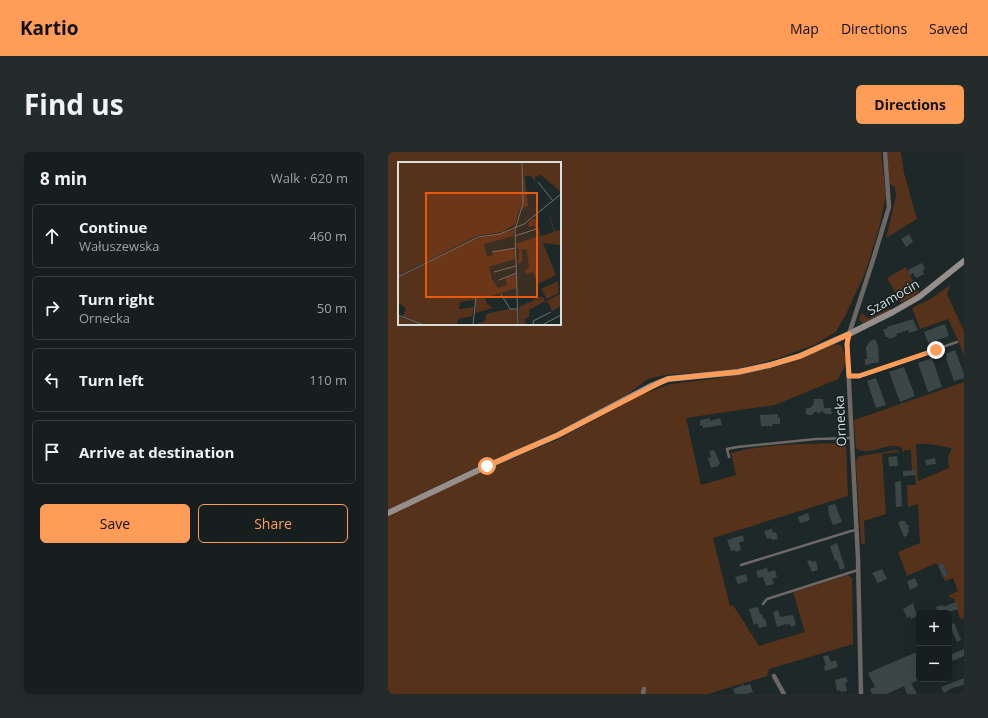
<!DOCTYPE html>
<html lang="en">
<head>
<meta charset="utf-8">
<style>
  :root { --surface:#161e1e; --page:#232b2b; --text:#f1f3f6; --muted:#9ea2a4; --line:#353c3c; --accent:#fe9c58 }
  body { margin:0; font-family:"Open Sans",sans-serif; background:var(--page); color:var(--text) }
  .controls { position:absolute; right:12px; bottom:12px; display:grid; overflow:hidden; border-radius:6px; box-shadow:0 4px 16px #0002 }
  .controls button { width:36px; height:36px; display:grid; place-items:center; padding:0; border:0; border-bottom:1px solid var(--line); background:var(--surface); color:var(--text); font:20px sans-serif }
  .stop { position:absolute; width:12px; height:12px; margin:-9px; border:3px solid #fe9c58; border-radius:50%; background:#fff }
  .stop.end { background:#fe9c58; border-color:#fff; box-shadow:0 1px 4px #0008 }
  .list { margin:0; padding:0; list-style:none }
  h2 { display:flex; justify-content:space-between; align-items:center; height:52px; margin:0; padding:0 16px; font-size:17px }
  h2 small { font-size:13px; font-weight:400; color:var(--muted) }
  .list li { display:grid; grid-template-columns:26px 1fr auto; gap:12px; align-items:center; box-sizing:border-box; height:64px; margin:0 8px 8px; padding:0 8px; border:1px solid var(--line); border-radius:6px }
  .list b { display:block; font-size:15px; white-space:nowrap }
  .list p { margin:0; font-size:13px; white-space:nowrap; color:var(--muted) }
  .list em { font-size:13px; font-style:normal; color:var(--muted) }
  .actions { display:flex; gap:8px; padding:12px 16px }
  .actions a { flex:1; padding:9px 0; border:1px solid var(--accent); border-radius:6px; text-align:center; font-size:14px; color:var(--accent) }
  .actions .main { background:var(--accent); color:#111 }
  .icon { flex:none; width:22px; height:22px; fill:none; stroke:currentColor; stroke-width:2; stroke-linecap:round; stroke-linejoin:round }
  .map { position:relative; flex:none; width:576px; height:542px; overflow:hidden; border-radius:6px }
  header { display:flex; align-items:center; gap:24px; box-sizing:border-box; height:56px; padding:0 20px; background:var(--accent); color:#111 }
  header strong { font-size:19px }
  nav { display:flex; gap:22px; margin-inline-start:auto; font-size:14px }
  .intro { display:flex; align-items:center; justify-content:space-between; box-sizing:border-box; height:96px; padding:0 24px }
  h1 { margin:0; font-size:28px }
  .button { padding:10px 18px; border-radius:6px; background:var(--accent); color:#111; font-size:14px; font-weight:700 }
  main { display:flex; gap:24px; padding:0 24px }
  aside { flex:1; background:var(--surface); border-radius:6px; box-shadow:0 4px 16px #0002 }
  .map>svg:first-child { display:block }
  .green { fill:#56321a; fill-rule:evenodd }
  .building { fill:#3b4747 }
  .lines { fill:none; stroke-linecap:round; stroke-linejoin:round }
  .lane { stroke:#6d6866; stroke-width:2.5 }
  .street { stroke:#6d6866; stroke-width:4.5 }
  .secondary { stroke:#958e8a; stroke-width:6 }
  .route { stroke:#fe9c58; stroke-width:5 }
  .labels { text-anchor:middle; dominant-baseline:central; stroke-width:3; stroke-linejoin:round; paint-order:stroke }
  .street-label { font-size:13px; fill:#d8dfdf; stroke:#131e1f }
  .inset-road { fill:none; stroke:#687171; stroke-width:1 }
  .view { fill:#e8590c; fill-opacity:0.15; stroke:#e8590c; stroke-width:2 }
  .inset-edge { fill:none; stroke:#d8dfdf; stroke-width:2 }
</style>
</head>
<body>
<header>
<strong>Kartio</strong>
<nav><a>Map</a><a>Directions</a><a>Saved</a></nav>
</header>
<div class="intro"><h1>Find us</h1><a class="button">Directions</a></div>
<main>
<aside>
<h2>8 min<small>Walk · 620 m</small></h2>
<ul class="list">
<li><svg class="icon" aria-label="ahead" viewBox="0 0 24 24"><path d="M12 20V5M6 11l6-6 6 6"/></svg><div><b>Continue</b><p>Wałuszewska</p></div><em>460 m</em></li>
<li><svg class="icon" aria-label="right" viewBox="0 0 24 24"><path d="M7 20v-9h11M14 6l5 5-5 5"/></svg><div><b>Turn right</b><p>Ornecka</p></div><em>50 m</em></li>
<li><svg class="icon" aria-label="left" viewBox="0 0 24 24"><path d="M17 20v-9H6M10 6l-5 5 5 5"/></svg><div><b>Turn left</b></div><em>110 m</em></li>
<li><svg class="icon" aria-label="arrive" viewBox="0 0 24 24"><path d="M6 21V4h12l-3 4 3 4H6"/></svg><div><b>Arrive at destination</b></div></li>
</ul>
<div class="actions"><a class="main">Save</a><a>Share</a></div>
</aside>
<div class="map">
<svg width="576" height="542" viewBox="0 0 576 542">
  <rect width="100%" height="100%" fill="#1d2828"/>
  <!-- green -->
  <path class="green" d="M0,0H493L498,43L491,77L477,121L458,162L448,180L426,193L391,206L373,211L344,218L277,223L260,227L237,244L174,277L133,296L97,311L0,358ZM11,11H172V172H11Z
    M499,0H513L516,21L529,67L498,86L508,44L507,35L502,32Z
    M518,115L531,141L513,151L499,126Z
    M562,133L559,142L576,179V204L570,188L560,167L532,177L524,156L544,146Z
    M502,156V158L474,172L471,166L474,161L480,167Z
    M445,192L453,193C461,208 457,214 450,227L387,253L298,266L313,333L348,323L343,301C380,291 420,292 458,291L460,344L325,386L342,454L345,453L371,494L417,480L405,440L460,423L464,426L465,492L381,517L379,524L320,542H0V364L96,318L169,288L253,243L282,232L324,227L371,219L394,213Z
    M576,230V468L575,466L572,467L566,447L560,444L570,439L565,426L557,429L555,425L560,422L555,411L549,413L548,411L546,412L519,424L510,400L532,391L530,352L520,355L519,333H528L527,319H524L523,298H517L515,300L514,298L515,297C504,286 480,307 468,296L466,268ZM528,292H541L564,296L560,305L561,316L530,329Z
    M509,298L512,301L509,300L494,302L498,362L476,369L477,392H473L468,310L470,305L472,304Z"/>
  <!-- building -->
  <path class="building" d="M521,82L525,90L518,95L513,87Z
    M534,111L537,117L535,118L536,122L528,126L525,121L522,123L520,118Z
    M525,167L530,178L521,181L520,178L508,182L509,184L501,187L500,185H498L495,178L500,176L499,175Z
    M557,172L561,184L540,191L536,180Z
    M487,187L490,194L491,210L477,213V207H479L478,195L482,189Z
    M567,198L576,222V226L566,229L558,206L559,205L558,202Z
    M544,206L554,235L540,240L530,211Z
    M516,215L527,244L512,250L501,220Z
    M488,226L498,253L488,256L479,229Z
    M426,247H435L436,256H443L444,262H438L433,259L431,262L428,259L424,263H420L417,261L418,259V256H422L425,253Z
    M390,262V266L392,265V272H384L385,274H373L372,263Z
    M322,266V269L332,266L334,273L315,276V273L312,274V268Z
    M326,298L332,311L330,314L323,316L320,306L323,305L321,299Z
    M509,304L510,314H501L500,305Z
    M547,306L548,312L538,313L537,308Z
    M527,318L528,323L515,324V319Z
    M513,329L514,354L508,355L507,330Z
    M447,352L454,370L445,373L441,363L440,354Z
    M420,361L422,368L412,371L410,365Z
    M513,369H517L518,372L521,374L520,376L521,380L519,381L520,383L516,385L510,371Z
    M384,377L385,381L388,380L390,387L384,388L383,386L379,387L376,379Z
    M355,383L356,389L351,391L353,398L348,400L347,398L343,399L339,388Z
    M449,391L457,416L452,418L449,408L447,409L442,394Z
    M423,408L424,410L428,409L430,418L424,420L419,409Z
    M555,411L560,423L555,425L550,413Z
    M379,416L380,420L387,418L389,425L384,427L386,432L378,434L375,425L370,426L368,419Z
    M494,417L499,427L490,431L484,421Z
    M358,422L360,429L350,432L347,425Z
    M527,426L530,434L522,438L519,429Z
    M568,450L570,457L558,461H550L548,455L555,453V455Z
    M525,451L529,464L523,467L522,464L519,466L515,457Z
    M370,455L372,462H374L375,467H377L379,474L371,476L369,471L366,473L361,457Z
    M390,458L392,465L405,463L408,473L403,475L402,472L398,473V472L389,475L385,460Z
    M566,471L573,488L569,490L562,473Z
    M576,497V504L565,509L562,503Z
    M531,499V528L523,531L529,542H519L516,534L499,542H484L482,537L487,535L480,521Z
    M440,503L443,510L448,508L450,515L437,519L436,514H438L435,504Z
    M458,525L460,530L457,531L459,539L453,540L452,538L449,539L447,528Z
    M576,526V533L564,536L556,541L553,535Z
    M354,532L356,534L362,532L365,540L358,542H347L345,537L353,534Z"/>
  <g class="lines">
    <!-- lane -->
    <path class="lane" d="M461,225L471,224L569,190
      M341,305L339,297L349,295L428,287L464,286
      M353,413L463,379L469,378
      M375,452L379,447L470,418"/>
    <!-- street -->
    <path class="street" d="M386,524L396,542
      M255,542L256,537
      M473,542L470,407L459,192L461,182L486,105L501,55L497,0"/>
    <!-- secondary -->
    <path class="secondary" d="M0,361L99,314L170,283L263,234L280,227L350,220L382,213L412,204L461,182L505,160L531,145L576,109"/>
  </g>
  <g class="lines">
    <!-- route -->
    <path class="route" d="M99,314L170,283L275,229L280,227L350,220L382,213L412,204L461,182L459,192L461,224H471L548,198"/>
  </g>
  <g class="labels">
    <!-- street labels -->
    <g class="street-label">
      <text transform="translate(505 145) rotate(-30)">Szamocin</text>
      <text transform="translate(452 269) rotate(-93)">Ornecka</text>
    </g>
  </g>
  <!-- overview -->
  <g transform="translate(10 10)">
    <rect width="163" height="163" fill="#1d2828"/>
    <path d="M0,0H124V39L117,62L104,70L78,74L0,114ZM124,0H163V30L143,13L137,15V19L133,14H127L130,44L124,47ZM149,45L157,69L163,68V83L145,81L158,113L140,122L135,110L128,112L127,108L131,106L129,88L127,87L121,89H127H124V100L120,102V106L121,89L118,82L141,74L136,63L131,65L130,61L137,56L143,74L156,70ZM116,68L115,74L86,82L89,95L95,93V89L117,87V97L91,105L94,118L100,126L109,123L107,116L118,113V126L87,136L89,142L95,146L77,151L78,138L62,140L61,147L76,145L74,154L60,157L59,163H27L5,154L8,147L0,140V115L77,77ZM160,119L161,131L149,137L143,127ZM162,132L163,144L154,149L150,140L145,141ZM144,134L147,139L131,148V155L126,157L128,163H121V145ZM111,147L119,148L120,163H76L87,159L88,152ZM0,154L25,163H0Z" fill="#56321a"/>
    <path class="inset-road" d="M140,20L155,39M117,74L138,67M94,90L118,86M96,110L118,104M0,115L80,75L102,72L126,62L163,32M101,118L119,111M103,132L112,147H120M0,153L26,163M75,163L78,134M120,163L117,68L125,41L124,0M136,163L135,159L153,150M144,163L163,153"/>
    <path class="view" d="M28,31H139V135H28Z"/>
    <rect width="163" height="163" class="inset-edge"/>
  </g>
</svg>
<div class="controls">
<button>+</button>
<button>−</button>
</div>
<div class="stop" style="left:99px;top:314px"></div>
<div class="stop end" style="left:548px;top:198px"></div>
</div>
</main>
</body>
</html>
